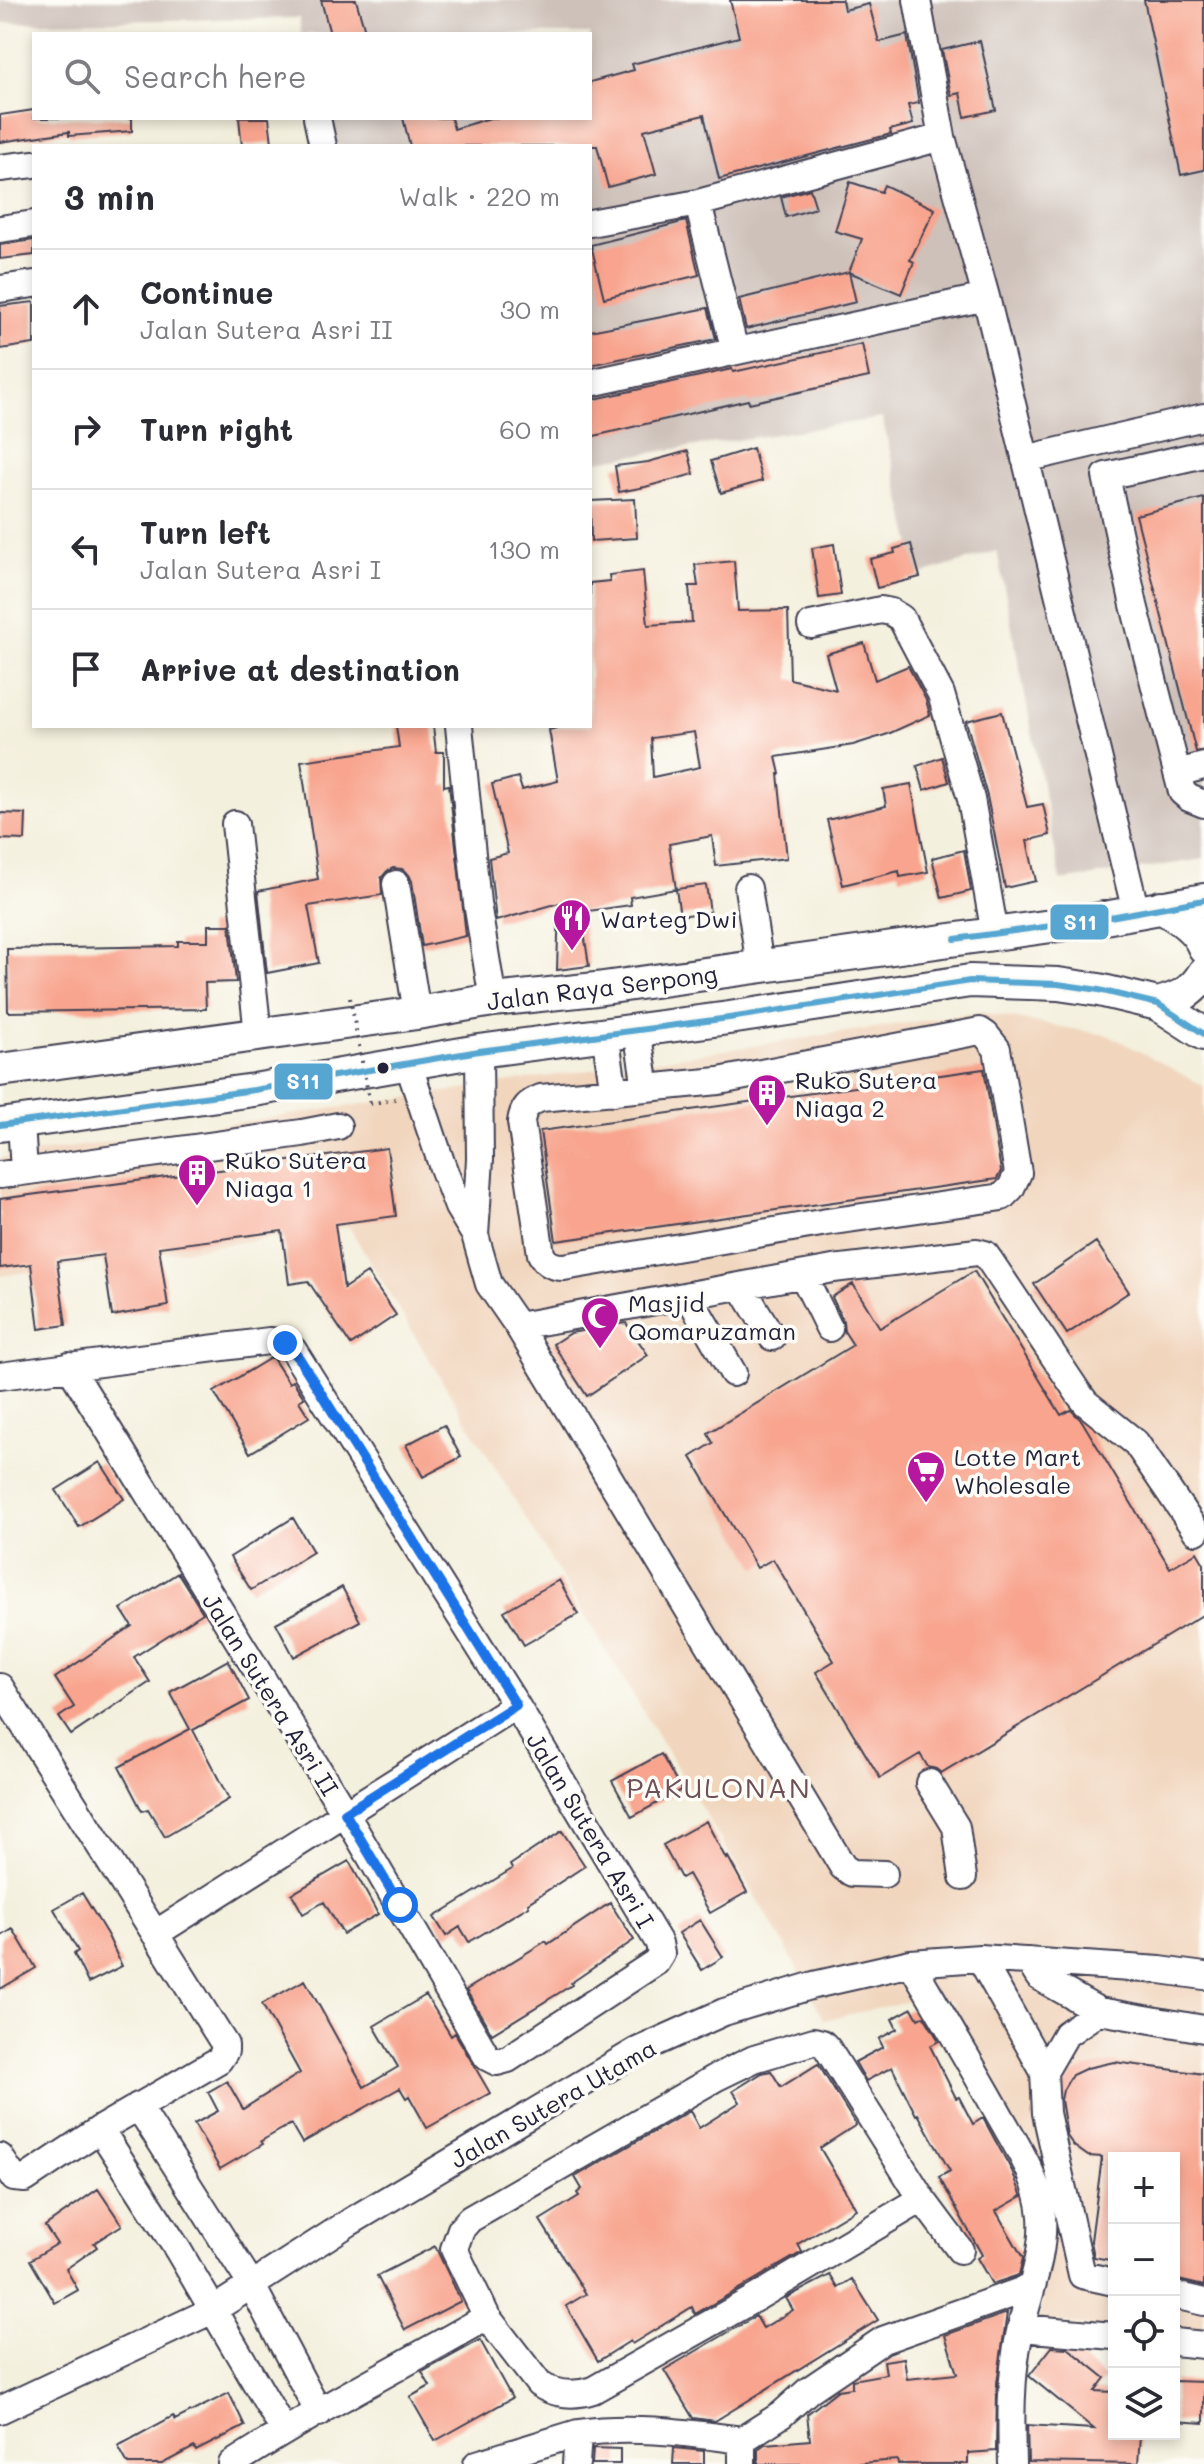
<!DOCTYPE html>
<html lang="en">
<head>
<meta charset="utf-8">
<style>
  :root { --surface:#fff; --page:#f2f2f3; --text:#2b2b33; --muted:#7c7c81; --line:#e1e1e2 }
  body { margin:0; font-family:Mali,sans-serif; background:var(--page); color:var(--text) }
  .controls { position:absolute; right:24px; bottom:24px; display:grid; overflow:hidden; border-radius:0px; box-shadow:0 4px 12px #0003 }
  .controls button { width:72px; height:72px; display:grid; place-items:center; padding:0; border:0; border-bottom:2px solid var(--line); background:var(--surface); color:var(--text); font:40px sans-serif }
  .stop { position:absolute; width:24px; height:24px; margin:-18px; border:6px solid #1a73e8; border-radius:50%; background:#fff }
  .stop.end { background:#1a73e8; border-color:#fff; box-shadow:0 2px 8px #0008 }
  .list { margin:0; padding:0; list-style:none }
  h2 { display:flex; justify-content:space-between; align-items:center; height:104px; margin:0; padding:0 32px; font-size:34px }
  h2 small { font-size:26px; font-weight:400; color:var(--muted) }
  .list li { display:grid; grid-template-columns:52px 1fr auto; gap:24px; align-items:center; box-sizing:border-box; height:120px; padding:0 32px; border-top:2px solid var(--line) }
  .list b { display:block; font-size:30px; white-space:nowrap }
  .list p { margin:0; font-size:26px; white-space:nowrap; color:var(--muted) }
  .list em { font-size:26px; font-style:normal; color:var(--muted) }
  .icon { flex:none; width:44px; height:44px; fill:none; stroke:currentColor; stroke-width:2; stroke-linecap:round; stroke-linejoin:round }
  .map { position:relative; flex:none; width:1204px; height:2464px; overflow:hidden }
  .search { position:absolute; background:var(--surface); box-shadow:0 4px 12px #0003; left:32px; top:32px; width:560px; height:88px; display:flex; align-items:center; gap:20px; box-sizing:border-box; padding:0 28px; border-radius:0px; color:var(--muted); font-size:30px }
  .panel { position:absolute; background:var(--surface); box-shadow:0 4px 12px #0003; left:32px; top:144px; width:560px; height:584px; border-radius:0px }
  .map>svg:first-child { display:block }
  .built { fill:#f1d5bd }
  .industrial { fill:#cec1ba }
  .building { fill:#f8a48e; fill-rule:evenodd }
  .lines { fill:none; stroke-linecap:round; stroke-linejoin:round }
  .minor-casing { stroke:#424153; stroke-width:30 }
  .major-casing { stroke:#424153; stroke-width:36 }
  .path { stroke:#424153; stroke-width:4; stroke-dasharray:2 6; stroke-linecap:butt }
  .minor { stroke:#fff; stroke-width:26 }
  .major { stroke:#fff; stroke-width:32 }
  .path-bridge { stroke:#424153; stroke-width:4; stroke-dasharray:2 6; stroke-linecap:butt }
  .bus-1-casing { stroke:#fdfcf7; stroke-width:12 }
  .bus-1 { stroke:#57a6d2; stroke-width:6 }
  .route { stroke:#1a73e8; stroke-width:10 }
  .bus-dot { fill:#22223b; stroke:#fdfcf7; stroke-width:3 }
  .labels { text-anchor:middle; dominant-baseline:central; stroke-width:7; stroke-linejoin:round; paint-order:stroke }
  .poi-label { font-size:24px; fill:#22223b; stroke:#fdfcf7; text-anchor:start }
  .street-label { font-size:24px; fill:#22223b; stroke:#fdfcf7 }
  .quarter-label { font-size:28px; letter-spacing:2px; fill:#6d5058; stroke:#fdfcf7 }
  .line-badge { stroke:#fdfcf7; stroke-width:3 }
  .badge-label { font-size:22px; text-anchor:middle; font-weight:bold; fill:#fff }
</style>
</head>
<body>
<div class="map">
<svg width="1204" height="2464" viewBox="0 0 1204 2464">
  <rect width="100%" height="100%" fill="#fdfcf7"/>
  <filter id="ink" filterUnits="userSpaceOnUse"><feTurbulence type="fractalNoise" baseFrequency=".0125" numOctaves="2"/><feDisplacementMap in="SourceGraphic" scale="16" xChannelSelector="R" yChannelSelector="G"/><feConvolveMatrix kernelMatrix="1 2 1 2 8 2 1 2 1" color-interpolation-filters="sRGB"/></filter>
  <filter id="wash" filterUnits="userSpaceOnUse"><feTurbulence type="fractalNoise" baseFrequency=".006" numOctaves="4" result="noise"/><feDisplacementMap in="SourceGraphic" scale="32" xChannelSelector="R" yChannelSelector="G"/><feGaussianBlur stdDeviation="1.8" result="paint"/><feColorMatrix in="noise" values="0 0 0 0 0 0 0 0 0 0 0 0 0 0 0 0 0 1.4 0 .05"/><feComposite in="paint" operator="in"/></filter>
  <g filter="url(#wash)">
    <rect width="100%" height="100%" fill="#f4f0de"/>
    <!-- built -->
    <path class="built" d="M980,1012L1111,1036L1204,1086V2337L1174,2334V2158H1114V2329L1039,2322L1051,2249L981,2068L952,2001L927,1997L824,2020L786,1947L349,1227L0,1276V1158Z"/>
    <!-- industrial -->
    <path class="industrial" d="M0,0H1204V859L1061,881L997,551L919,575L882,418L590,462V146H315L312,118H590V34H301L299,18L0,23Z"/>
    <g id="blocks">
      <!-- building -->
      <path class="building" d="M321,0H356L366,34H330Z
        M730,0H842L844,10L869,4L879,42L907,35L919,103L908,105L913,124L890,130L891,134L719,179L704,115L644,130L656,174L608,187L597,146H410L403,118H451L454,129L490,118H590V82L634,70L632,64L739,37Z
        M1144,0H1204V170L1181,175Z
        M980,41L996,110L965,117L960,93L951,95L942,50Z
        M34,110V118H132V131L69,136V132L0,142V115Z
        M239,118H269L272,143L242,146Z
        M850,182L881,192L884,185L935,209L910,260L914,262L901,294L849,272L856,302L746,329L739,299L849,272L862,239L835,231Z
        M810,189L816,208L786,217L781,197Z
        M686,221L699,275L604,298L591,245Z
        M34,240V255L0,259V245Z
        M34,302V344L0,349V306Z
        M708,308L716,339L590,365V331Z
        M862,344L869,377L749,403L748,400L590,437V400L732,369L733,372Z
        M753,448L762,481L721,493L711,461Z
        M688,451L694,474L645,487L619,492L615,466L648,462Z
        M1204,498V750L1196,752L1136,515Z
        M635,499L637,538L591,541L590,501Z
        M834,544L841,595L819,598L812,548Z
        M911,544L920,577L877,588L870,559L895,553L894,549Z
        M734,561L738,611L788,610L790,679L836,690L826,654L864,643L875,680L908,666L926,700L930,715L888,734L853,745L776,757L780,774H778L787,858L716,866L712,836L669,844L676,889L630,897L631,905L581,912L589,966L557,970L559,903L496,921L489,858L508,853L492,784L518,777L522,790L558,781L549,730L564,726H590V583L610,581L609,575L643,571L648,625L692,622L689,586H698L695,565ZM694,732L700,767L653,777L651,738Z
        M1002,712L1027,807L1043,804L1050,835L1027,841L1036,881L1005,888L987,796L966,721Z
        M396,726H433L436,752H444V786L449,785L466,936L422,946L412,881L409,875L402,869L393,868L387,871L381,878L382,895L308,906L319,963L267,973L258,891L318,879L301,761L399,747Z
        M942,757L949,782L924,790L917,766Z
        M911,784L928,872L900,877L899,871L843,885L827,820L886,806L883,789Z
        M0,813L26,814L25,840L0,839Z
        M964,850L971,891L942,898L932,858Z
        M706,885L710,912L680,916L676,889Z
        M208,925H230L236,982L205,983L206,1009L8,1012L7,949L178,946V941H208Z
        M984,1069L1001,1171L997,1179L556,1241L540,1131Z
        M387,1148L396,1216L335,1224L344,1288L367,1273L396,1315L351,1345L308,1281L289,1284L282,1231L159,1247L168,1306L112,1316L103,1255L57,1261L66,1325L39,1329L31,1264L0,1268V1199Z
        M1096,1242L1129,1292L1067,1334L1034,1284Z
        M974,1271L1061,1415L1071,1410L1082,1421L1170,1568L1197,1552L1204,1564V1614L941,1773L936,1769L928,1767L920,1754L880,1778L816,1672L834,1661L773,1559L757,1568L691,1457L713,1443L708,1433L853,1345L844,1331L843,1321L832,1297L853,1284L880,1328Z
        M626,1323L648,1355L587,1396L553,1344L570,1333L594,1329L595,1330L600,1327Z
        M272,1357L289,1383L293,1381L304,1398L299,1401L309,1417L250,1453L214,1392Z
        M444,1425L461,1457L423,1477L406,1445Z
        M100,1462L124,1499L79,1527L56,1490Z
        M293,1518L313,1552L251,1590L230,1557Z
        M178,1573L203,1613L134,1657L150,1682L71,1735L59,1717L74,1707L55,1678L132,1626L121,1609Z
        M559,1580L578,1614L524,1645L504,1611Z
        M342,1587L360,1621L294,1657L276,1623Z
        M228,1660L249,1700L193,1730L229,1799L165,1837L148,1809L142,1811L119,1767L190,1729L170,1692Z
        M661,1754L681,1790L632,1817L612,1781Z
        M706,1821L726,1859L728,1857L747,1892L710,1913L688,1874L681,1878L663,1845Z
        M562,1831L585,1866L528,1903L529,1906L469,1942L460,1927L446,1936L434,1917L512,1869L510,1865Z
        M349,1861L378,1914L343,1934L324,1902L303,1914L292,1894Z
        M82,1893L108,1936L122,1966L88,1983L74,1954L78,1951L54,1909Z
        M610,1903L634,1940L571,1983L572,1985L492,2034L466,1990L546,1941L548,1944Z
        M700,1920L723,1957L702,1970L679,1933Z
        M13,1929L36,1968L0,1989V1937Z
        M305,1980L364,2087L398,2067L374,2026L426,1995L451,2036L455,2033L490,2093L427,2128L409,2096L406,2098L400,2088L302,2143L291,2124L261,2141L263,2144L220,2169L194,2124L218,2111L208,2092L227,2081L243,2109L300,2073L262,2004Z
        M912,2008L918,2019L924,2016L939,2041L930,2046L956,2098L959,2097L973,2124L983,2118L1012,2171L1021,2194L1022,2196L996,2211L1023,2258L1019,2275L992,2284L977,2258L982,2255L939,2177L950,2171L918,2114L916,2115L892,2067L866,2081L855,2062L883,2047L879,2039L897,2029L892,2019Z
        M1114,2062L1204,2074V2286L1174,2279V2158H1114V2261L1094,2257L1091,2241L1102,2157L1088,2156L1074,2146L1067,2136L1061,2100L1063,2090L1072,2075L1087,2068Z
        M818,2064L856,2125L820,2148L856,2209L798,2244L802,2252L749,2283L695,2314L692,2307L632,2344L630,2341L598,2361L566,2306L586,2294L540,2220L579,2196L577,2193L582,2189L575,2177L690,2111L699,2128L740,2102L733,2091L762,2073L771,2071L781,2087Z
        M98,2189L122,2225L94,2243L97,2247L66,2269L78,2290L55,2303L30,2260L57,2244L45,2226Z
        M435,2246L461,2301L405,2330L377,2276Z
        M830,2275L838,2288L852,2279L878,2320L715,2421L693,2418L664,2370L756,2316L763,2328L793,2310L786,2298Z
        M1007,2313L997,2383L996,2451L968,2453V2464H898L897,2460L848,2464H758V2449L765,2444L810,2440L807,2414L838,2390L852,2388V2380L886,2374L884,2361L904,2358L907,2379L957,2374L945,2335Z
        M480,2340L512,2398L435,2441L410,2397L430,2386L422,2372Z
        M1052,2347L1068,2348L1105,2378L1095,2391L1114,2392V2434H1140L1138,2464L1028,2462L1027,2425L1094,2429L1029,2376Z
        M1174,2381L1204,2382V2423L1174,2421Z
        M229,2393L245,2426L196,2451L194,2447L162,2464H128L118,2446L173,2416L175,2420Z
        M593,2448L620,2449V2464H592Z
        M674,2448L704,2451V2464H673Z"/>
    </g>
  </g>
  <g filter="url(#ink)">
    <use href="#blocks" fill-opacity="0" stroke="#424153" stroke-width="2"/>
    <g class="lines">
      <defs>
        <path id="minor" d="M917,0L942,137L986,297L1136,912
          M317,118L323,146
          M0,168L34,164
          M698,203L735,351
          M590,223L698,203L942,137
          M0,229L34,224
          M0,289L34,284
          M590,383L986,297
          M1204,454L1106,476L1134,605L1182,792L1189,798L1204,804
          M1025,459L1204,417
          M811,625L881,610L891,612L901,618L941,694L971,799L995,934
          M459,726L477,903L493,1000
          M1177,773L1204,766
          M235,824L258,1034
          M396,884L417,1013
          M748,888L760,966
          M637,1029L646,1088
          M980,1031L986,1035L997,1049L1018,1173L1011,1188L1002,1197L827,1222L564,1267C553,1267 546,1264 541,1254L521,1122C523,1108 528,1103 541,1098L719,1081Z
          M605,1034L614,1092
          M408,1063L442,1165L458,1207L475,1235L489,1284L518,1326L843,1867L852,1873L884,1874
          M21,1123L24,1171
          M0,1175L302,1133L338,1126
          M475,1235L480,1159L479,1051
          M803,1275L829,1328
          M741,1286L772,1337
          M688,1295L733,1373
          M518,1326L833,1269L977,1252L985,1254L990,1261L1079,1394L1086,1403L1136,1443L1196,1531
          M0,1376L269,1341L285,1343L293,1350L516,1705L659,1943L661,1954L656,1962L508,2059L497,2062L487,2057L345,1813L69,1366
          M0,1687L225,2045V2051L219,2060L100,2129L25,2179L14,2178L0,2157
          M929,1783L956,1827L963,1877
          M155,1934L516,1705
          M980,1958L1044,2072
          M1029,1961L1039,1977L1099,2011L1204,2029
          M911,1963C941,2014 971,2064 1000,2116C1018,2148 1039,2179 1042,2216C1045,2257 1027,2297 1019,2336C1010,2379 1011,2421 1012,2464
          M1099,2011L1066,2034L1044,2072L1046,2113L1082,2275L1114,2282
          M138,2106L251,2284L319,2413
          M100,2129L178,2250L284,2431
          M922,2199L757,2297L593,2390C575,2396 555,2395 539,2384L487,2317L454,2249L461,2229L470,2219L717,2077L754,2059L814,2041L822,2043L827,2048L922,2199L960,2250
          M1174,2295L1204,2302
          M1021,2328L1114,2336
          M1174,2342L1204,2345
          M0,2410L213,2310L350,2222L637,2051L724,2012L814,1985L911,1963L980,1958L1160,1970L1204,1976
          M232,2464C314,2411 402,2366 487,2317
          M477,2464L578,2433
          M576,2464L578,2433C632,2425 687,2433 742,2440
          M742,2464V2440L781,2415L809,2390L883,2340L1032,2287"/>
        <path id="major" d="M1161,907C1178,917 1197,928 1204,947
          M1158,1004C1179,998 1192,993 1204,973
          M0,1070L417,1013L493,1000L596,989L1088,921L1204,900
          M0,1125L254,1090L479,1051L729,1018L970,981L1058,984L1099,990L1158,1004L1204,1034"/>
      </defs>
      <!-- minor casing -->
      <use href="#minor" class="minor-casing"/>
      <!-- major casing -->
      <use href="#major" class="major-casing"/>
      <!-- path -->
      <path class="path" d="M370,1104L395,1099"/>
      <!-- minor -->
      <use href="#minor" class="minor"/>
      <!-- major -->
      <use href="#major" class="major"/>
      <!-- path-bridge -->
      <path class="path-bridge" d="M350,998L370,1104"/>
      <defs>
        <path id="bus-1" d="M955,939L1088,921L1204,900
          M0,1125L254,1090L479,1051L729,1018L970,981L1058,984L1099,990L1158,1004L1204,1034"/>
      </defs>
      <!-- bus-1 casing -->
      <use href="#bus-1" class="bus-1-casing"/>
      <!-- bus-1 -->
      <use href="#bus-1" class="bus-1"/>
    </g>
  </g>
  <g class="lines" filter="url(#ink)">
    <!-- route -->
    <path class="route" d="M285,1343L299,1358L516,1705L345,1813L400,1905"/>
  </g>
  <!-- icons -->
  <defs>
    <symbol id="restaurant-pin" viewBox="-11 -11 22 30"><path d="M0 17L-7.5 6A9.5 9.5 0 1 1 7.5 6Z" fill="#b5179e" stroke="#fdfcf7"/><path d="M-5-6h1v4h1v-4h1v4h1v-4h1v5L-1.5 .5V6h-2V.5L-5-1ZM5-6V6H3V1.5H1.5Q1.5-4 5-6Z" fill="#fff"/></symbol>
    <symbol id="building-pin" viewBox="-11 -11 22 30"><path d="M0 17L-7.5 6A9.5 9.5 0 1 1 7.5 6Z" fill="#b5179e" stroke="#fdfcf7"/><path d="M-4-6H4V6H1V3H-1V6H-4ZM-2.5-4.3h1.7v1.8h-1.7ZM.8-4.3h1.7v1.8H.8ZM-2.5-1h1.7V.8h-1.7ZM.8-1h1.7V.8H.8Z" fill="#fff"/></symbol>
    <symbol id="mosque-pin" viewBox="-11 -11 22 30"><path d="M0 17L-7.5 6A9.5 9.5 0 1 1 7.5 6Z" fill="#b5179e" stroke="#fdfcf7"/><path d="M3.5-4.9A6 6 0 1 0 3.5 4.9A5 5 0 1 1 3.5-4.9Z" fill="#fff"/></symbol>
    <symbol id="supermarket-pin" viewBox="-11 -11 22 30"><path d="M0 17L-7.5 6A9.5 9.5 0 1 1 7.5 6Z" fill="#b5179e" stroke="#fdfcf7"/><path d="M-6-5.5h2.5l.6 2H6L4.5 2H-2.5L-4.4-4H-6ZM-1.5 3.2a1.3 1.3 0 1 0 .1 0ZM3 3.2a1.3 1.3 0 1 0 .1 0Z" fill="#fff"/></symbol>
  </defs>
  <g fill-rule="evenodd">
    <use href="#restaurant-pin" x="550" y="896" width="44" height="60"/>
    <use href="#building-pin" x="745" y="1071" width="44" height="60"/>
    <use href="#building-pin" x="175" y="1151" width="44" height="60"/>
    <use href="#mosque-pin" x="578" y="1294" width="44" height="60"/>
    <use href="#supermarket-pin" x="904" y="1448" width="44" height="60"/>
  </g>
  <!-- markers -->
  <circle class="bus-dot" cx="383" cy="1068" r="7"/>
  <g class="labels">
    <!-- poi labels -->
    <g class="poi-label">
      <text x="600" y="918">Warteg Dwi</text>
      <text x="795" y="1079">Ruko Sutera<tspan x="795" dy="28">Niaga 2</tspan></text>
      <text x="225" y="1159">Ruko Sutera<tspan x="225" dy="28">Niaga 1</tspan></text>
      <text x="628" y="1302">Masjid<tspan x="628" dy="28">Qomaruzaman</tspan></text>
      <text x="954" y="1456">Lotte Mart<tspan x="954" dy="28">Wholesale</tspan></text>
    </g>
    <!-- street labels -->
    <g class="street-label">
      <text transform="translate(602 987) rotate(-7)">Jalan Raya Serpong</text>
      <text transform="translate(271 1694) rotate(58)">Jalan Sutera Asri II</text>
      <text transform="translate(591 1830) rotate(59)">Jalan Sutera Asri I</text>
      <text transform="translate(553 2103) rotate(-30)">Jalan Sutera Utama</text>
    </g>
    <!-- quarter labels -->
    <g class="quarter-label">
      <text x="719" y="1787">PAKULONAN</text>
    </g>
  </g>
  <g class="line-badge">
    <rect x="1049" y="903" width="61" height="38" rx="8" fill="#57a6d2"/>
    <rect x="273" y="1062" width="61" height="39" rx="8" fill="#57a6d2"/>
  </g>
  <g class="badge-label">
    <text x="1080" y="930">S11</text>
    <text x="303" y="1089">S11</text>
  </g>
</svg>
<div class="controls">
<button>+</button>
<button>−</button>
<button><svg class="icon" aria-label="locate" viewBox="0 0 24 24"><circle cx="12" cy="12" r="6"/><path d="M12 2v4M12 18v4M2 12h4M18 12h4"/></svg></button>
<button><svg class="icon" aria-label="layers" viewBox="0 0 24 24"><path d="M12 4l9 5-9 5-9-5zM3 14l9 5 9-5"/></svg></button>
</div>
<div class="stop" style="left:400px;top:1905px"></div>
<div class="stop end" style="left:285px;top:1343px"></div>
<div class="search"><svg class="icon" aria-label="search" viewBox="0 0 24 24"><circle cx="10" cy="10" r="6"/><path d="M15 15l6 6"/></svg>Search here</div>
<section class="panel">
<h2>3 min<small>Walk · 220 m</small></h2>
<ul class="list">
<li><svg class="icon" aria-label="ahead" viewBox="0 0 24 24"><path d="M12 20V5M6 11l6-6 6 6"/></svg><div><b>Continue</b><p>Jalan Sutera Asri II</p></div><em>30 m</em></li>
<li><svg class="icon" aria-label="right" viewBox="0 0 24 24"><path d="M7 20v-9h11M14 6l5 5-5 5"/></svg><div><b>Turn right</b></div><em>60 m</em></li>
<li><svg class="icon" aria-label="left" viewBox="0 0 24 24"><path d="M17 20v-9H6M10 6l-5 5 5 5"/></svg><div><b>Turn left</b><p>Jalan Sutera Asri I</p></div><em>130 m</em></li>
<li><svg class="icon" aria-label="arrive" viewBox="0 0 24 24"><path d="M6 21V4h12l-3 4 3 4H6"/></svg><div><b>Arrive at destination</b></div></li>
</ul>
</section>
</div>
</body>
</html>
